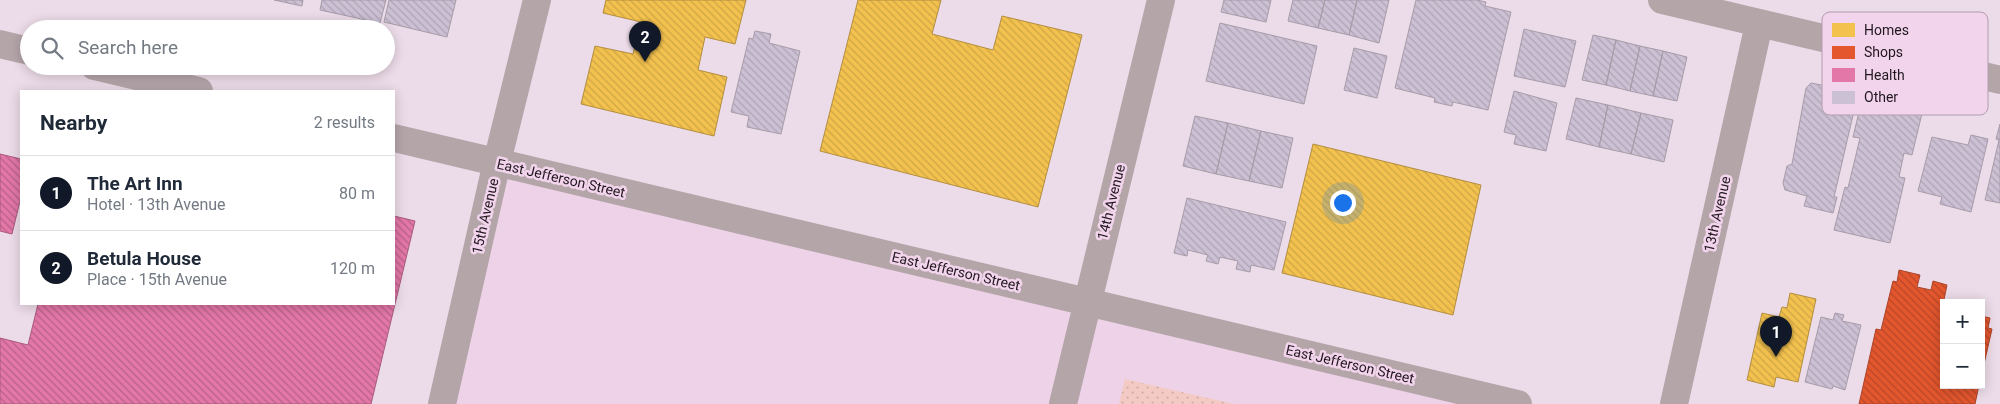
<!DOCTYPE html>
<html lang="en">
<head>
<meta charset="utf-8">
<style>
  :root { --surface:#fff; --page:#f6f6f7; --text:#1f2937; --muted:#747a83; --line:#e0e1e3; --accent:#111827 }
  body { margin:0; font-family:Roboto,sans-serif; background:var(--page); color:var(--text) }
  .controls { position:absolute; right:15px; bottom:15px; display:grid; overflow:hidden; border-radius:0px; box-shadow:0 2px 12px #0003 }
  .controls button { width:45px; height:45px; display:grid; place-items:center; padding:0; border:0; border-bottom:1px solid var(--line); background:var(--surface); color:var(--text); font:25px sans-serif }
  .you { position:absolute; left:1342px; top:202px; width:18px; height:18px; margin:-12px; border:4px solid #fff; border-radius:50%; background:#1a73e8; box-shadow:0 0 0 8px #1a73e833 }
  .badge { display:grid; place-items:center; width:32px; height:32px; border-radius:50%; background:var(--accent); color:#fff; font-size:16px; font-weight:700 }
  .pin { position:absolute; translate:-50% -41px; filter:drop-shadow(0 1px 2px #0008) }
  .pin::after { content:''; position:absolute; top:26px; width:18px; height:15px; background:inherit; clip-path:polygon(0 0,100% 0,50% 100%) }
  .list { margin:0; padding:0; list-style:none }
  h2 { display:flex; justify-content:space-between; align-items:center; height:65px; margin:0; padding:0 20px; font-size:21px }
  h2 small { font-size:16px; font-weight:400; color:var(--muted) }
  .list li { display:grid; grid-template-columns:32px 1fr auto; gap:15px; align-items:center; box-sizing:border-box; height:75px; padding:0 20px; border-top:1px solid var(--line) }
  .list b { display:block; font-size:19px; white-space:nowrap }
  .list p { margin:0; font-size:16px; white-space:nowrap; color:var(--muted) }
  .list em { font-size:16px; font-style:normal; color:var(--muted) }
  .icon { flex:none; width:28px; height:28px; fill:none; stroke:currentColor; stroke-width:2; stroke-linecap:round; stroke-linejoin:round }
  .map { position:relative; flex:none; width:2000px; height:404px; overflow:hidden }
  .search { position:absolute; background:var(--surface); box-shadow:0 2px 12px #0003; left:20px; top:20px; width:375px; height:55px; display:flex; align-items:center; gap:12px; box-sizing:border-box; padding:0 18px; border-radius:28px; color:var(--muted); font-size:19px }
  .panel { position:absolute; background:var(--surface); box-shadow:0 2px 12px #0003; left:20px; top:90px; width:375px; height:215px; border-radius:0px }
  .map>svg:first-child { display:block }
  .built { fill:#eed2e7 }
  .park { fill:url(#park-dots) }
  .homes { fill:url(#homes-back-hatch); stroke:#b38e40 }
  .shops { fill:url(#shops-back-hatch); stroke:#aa442a }
  .health { fill:url(#health-back-hatch); stroke:#a95a7f }
  .building { fill:url(#building-back-hatch); stroke:#a69ca7 }
  .lines { fill:none; stroke-linecap:round; stroke-linejoin:round }
  .minor { stroke:#b4a5a9; stroke-width:28 }
  .labels { text-anchor:middle; dominant-baseline:central; stroke-width:5; stroke-linejoin:round; paint-order:stroke }
  .street-label { font-size:14px; fill:#21171f; stroke:#f2d5ec }
  .key { fill:#f2d5ec; stroke:#b39cae; stroke-width:1 }
  .key-label { font-size:14px; fill:#21171f }
</style>
</head>
<body>
<div class="map">
<svg width="2000" height="404" viewBox="0 0 2000 404">
  <defs>
    <pattern id="park-dots" width="8" height="8" patternUnits="userSpaceOnUse" patternTransform="scale(1.25)"><rect width="8" height="8" fill="#f4cbc4"/><path d="M2 2h.1M6 6h.1" fill="none" stroke="#d1aea8" stroke-width="1.8" stroke-linecap="round"/></pattern>
    <pattern id="homes-back-hatch" width="6" height="6" patternUnits="userSpaceOnUse" patternTransform="scale(1.25)"><rect width="6" height="6" fill="#f2c14e"/><path d="M-1 5l2 2M0 0l6 6M5-1l2 2" fill="none" stroke="#cfa544"/></pattern>
    <pattern id="shops-back-hatch" width="6" height="6" patternUnits="userSpaceOnUse" patternTransform="scale(1.25)"><rect width="6" height="6" fill="#e4572e"/><path d="M-1 5l2 2M0 0l6 6M5-1l2 2" fill="none" stroke="#b84727"/></pattern>
    <pattern id="health-back-hatch" width="6" height="6" patternUnits="userSpaceOnUse" patternTransform="scale(1.25)"><rect width="6" height="6" fill="#e377a8"/><path d="M-1 5l2 2M0 0l6 6M5-1l2 2" fill="none" stroke="#b86188"/></pattern>
    <pattern id="building-back-hatch" width="6" height="6" patternUnits="userSpaceOnUse" patternTransform="scale(1.25)"><rect width="6" height="6" fill="#ccc0d4"/><path d="M-1 5l2 2M0 0l6 6M5-1l2 2" fill="none" stroke="#afa4b6"/></pattern>
  </defs>
  <rect width="100%" height="100%" fill="#ecdbe8"/>
  <!-- built -->
  <path class="built" d="M497,162L1518,404H442Z"/>
  <!-- park -->
  <path class="park" d="M1125,379L1234,404H1119Z"/>
  <!-- homes -->
  <path class="homes" d="M606,0H746L735,44L705,37L698,70L727,77L714,136L581,104L595,46L633,54L641,22L603,13Z
    M858,0H941L932,34L993,50L1002,16L1082,35L1038,207L820,151Z
    M1313,144L1481,185L1453,315L1282,273Z
    M1790,293L1816,299L1798,382L1776,377L1774,387L1747,380L1762,313L1779,317L1782,307L1787,308Z"/>
  <!-- shops -->
  <path class="shops" d="M1899,270L1920,275L1917,287L1931,290L1933,281L1947,285L1941,314L1944,315V385H1979L1975,404H1859L1876,329L1881,330L1893,281L1897,282Z
    M1981,316L1990,318L1988,328L1992,329L1981,377Z"/>
  <!-- health -->
  <path class="health" d="M0,154L21,159V197L12,234L0,231Z
    M394,216L415,221L371,404H0V338L28,345L38,304H394Z"/>
  <!-- building -->
  <path class="building" d="M274,0H303L302,6Z
    M322,0H386L380,23L320,10Z
    M389,0H456L447,37L384,22Z
    M1224,0H1271L1266,22L1221,12Z
    M1293,0H1325L1318,28L1288,21Z
    M1325,0H1357L1349,35L1318,28Z
    M1357,0H1389L1379,43L1349,35Z
    M1416,0H1477L1486,2L1485,6L1511,12L1488,110L1453,102L1452,106L1434,102L1435,98L1395,88Z
    M1220,23L1317,46L1304,104L1206,81Z
    M1524,29L1576,41L1565,87L1514,76Z
    M755,31L771,34L769,43L800,51L781,134L747,127L749,116L731,112L749,38L753,39Z
    M1593,35L1616,40L1606,85L1582,80Z
    M1616,40L1640,46L1630,91L1606,85Z
    M1640,46L1663,51L1653,96L1630,91Z
    M1354,48L1387,56L1377,98L1344,90Z
    M1663,51L1687,57L1677,101L1653,96Z
    M1833,79L1863,84L1857,112L1854,111L1834,197H1837L1833,213L1804,206L1807,196L1785,190L1783,183L1787,166L1792,164L1806,88L1811,83L1832,87Z
    M1514,91L1557,103L1546,151L1514,144L1516,135L1504,132Z
    M1864,91L1924,105L1912,155L1904,153L1899,177L1905,178L1890,243L1834,230L1845,187L1848,188L1860,138L1853,137Z
    M1576,98L1608,105L1599,147L1566,139Z
    M1608,105L1641,113L1631,154L1599,147Z
    M1641,113L1673,120L1664,162L1631,154Z
    M1195,116L1228,123L1216,174L1183,166Z
    M1228,123L1261,131L1249,181L1216,174Z
    M2000,124V203L1985,200L1999,140L1996,139Z
    M1261,131L1293,138L1282,188L1249,181Z
    M1971,135L1988,139L1971,212L1940,204L1942,197L1918,191L1932,137L1968,145Z
    M1187,198L1286,222L1274,270L1251,265L1250,272L1236,269L1238,261L1220,257L1218,264L1206,261L1208,255L1188,250L1187,256L1174,253Z
    M1835,313L1844,315L1842,321L1861,325L1845,390L1833,386L1832,389L1805,382L1821,317L1833,320Z"/>
  <g class="lines">
    <!-- minor -->
    <path class="minor" d="M1662,0L2000,80
      M0,44L29,51
      M94,66L199,91
      M394,138L1518,404
      M442,404L497,162L537,0
      M1063,404L1161,0
      M1674,404L1759,24"/>
  </g>
  <g class="labels">
    <!-- street labels -->
    <g class="street-label">
      <text transform="translate(561 178) rotate(13)">East Jefferson Street</text>
      <text transform="translate(1111 202) rotate(-76)">14th Avenue</text>
      <text transform="translate(1717 214) rotate(-77)">13th Avenue</text>
      <text transform="translate(485 216) rotate(-77)">15th Avenue</text>
      <text transform="translate(956 271) rotate(13)">East Jefferson Street</text>
      <text transform="translate(1350 364) rotate(13)">East Jefferson Street</text>
    </g>
  </g>
  <!-- legend -->
  <rect x="1822" y="12" width="166" height="103" rx="8" class="key"/>
  <rect x="1832" y="23" width="23" height="14" fill="#f2c14e"/>
  <rect x="1832" y="46" width="23" height="13" fill="#e4572e"/>
  <rect x="1832" y="68" width="23" height="14" fill="#e377a8"/>
  <rect x="1832" y="91" width="23" height="13" fill="#ccc0d4"/>
  <g class="key-label">
    <text x="1864" y="35">Homes</text>
    <text x="1864" y="57">Shops</text>
    <text x="1864" y="80">Health</text>
    <text x="1864" y="102">Other</text>
  </g>
</svg>
<div class="controls">
<button>+</button>
<button>−</button>
</div>
<div class="you"></div>
<div class="pin badge" style="left:1776px;top:357px">1</div>
<div class="pin badge" style="left:645px;top:62px">2</div>
<div class="search"><svg class="icon" aria-label="search" viewBox="0 0 24 24"><circle cx="10" cy="10" r="6"/><path d="M15 15l6 6"/></svg>Search here</div>
<section class="panel">
<h2>Nearby<small>2 results</small></h2>
<ul class="list">
<li><span class="badge">1</span><div><b>The Art Inn</b><p>Hotel · 13th Avenue</p></div><em>80 m</em></li>
<li><span class="badge">2</span><div><b>Betula House</b><p>Place · 15th Avenue</p></div><em>120 m</em></li>
</ul>
</section>
</div>
</body>
</html>
